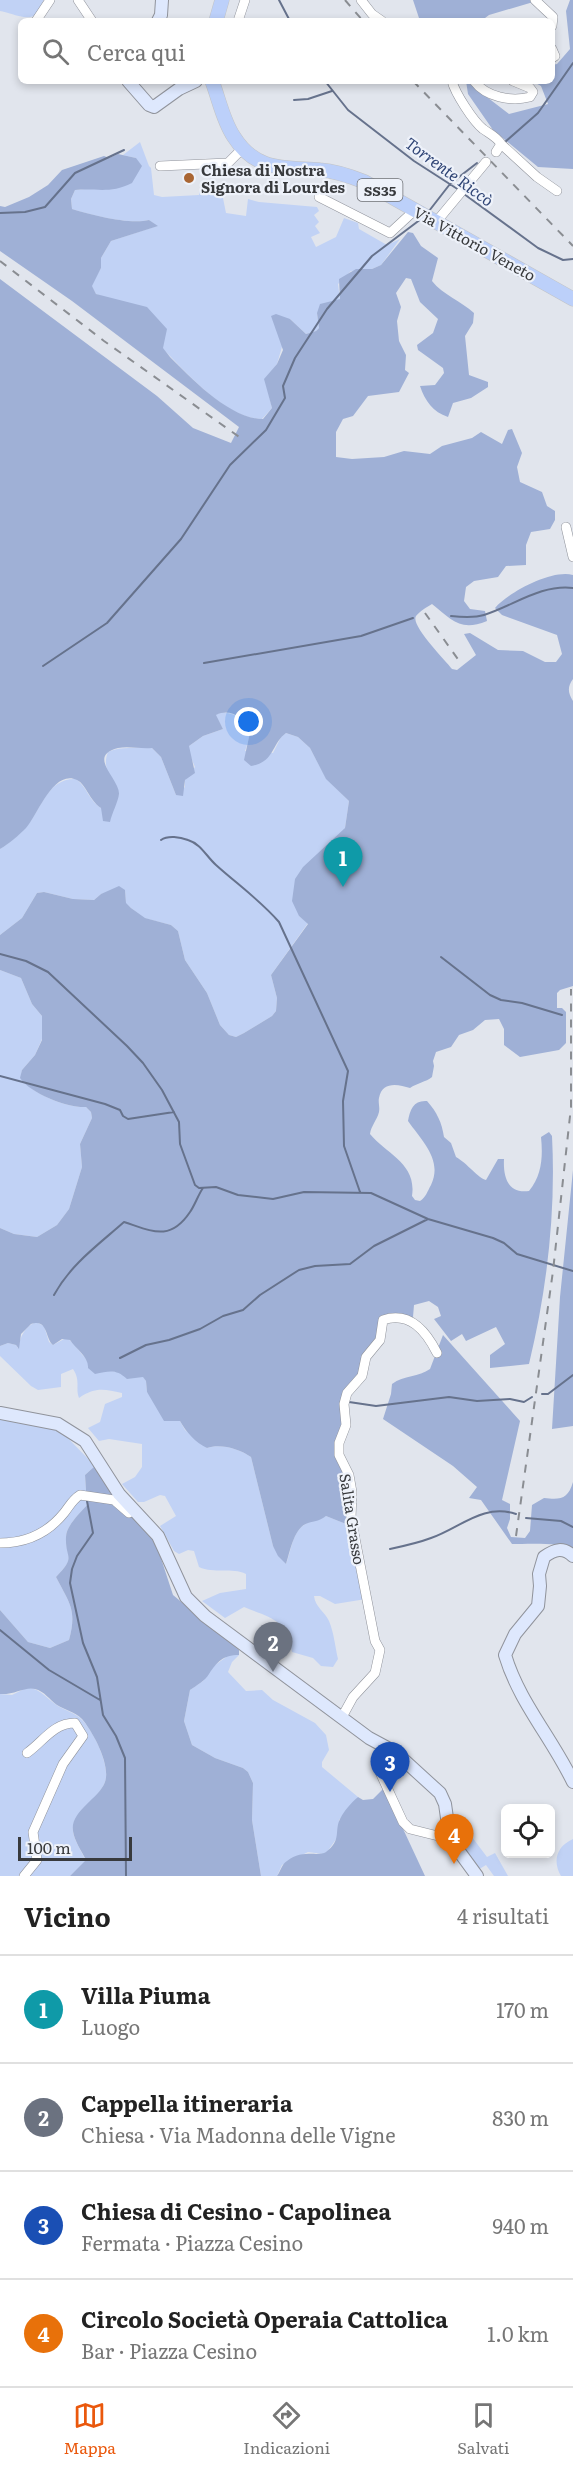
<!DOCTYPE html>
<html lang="it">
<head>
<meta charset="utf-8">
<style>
  :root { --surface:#fff; --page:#f6f6f6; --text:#222; --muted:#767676; --line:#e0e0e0; --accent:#ea580c }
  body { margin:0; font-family:Literata,serif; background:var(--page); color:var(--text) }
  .controls { position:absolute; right:18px; bottom:18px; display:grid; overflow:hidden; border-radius:9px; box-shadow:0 3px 9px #0003 }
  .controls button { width:54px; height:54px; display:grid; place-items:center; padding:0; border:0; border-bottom:2px solid var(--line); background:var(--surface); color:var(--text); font:30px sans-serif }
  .scale { position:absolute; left:18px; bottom:15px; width:114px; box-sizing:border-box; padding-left:6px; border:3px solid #383a3d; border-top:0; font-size:16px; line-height:21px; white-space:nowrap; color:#383a3d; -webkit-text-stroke:4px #eef2fa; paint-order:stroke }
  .you { position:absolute; left:249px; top:722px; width:21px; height:21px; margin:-15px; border:4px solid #fff; border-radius:50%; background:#1a73e8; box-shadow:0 0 0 9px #1a73e833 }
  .badge { display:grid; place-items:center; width:39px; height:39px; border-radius:50%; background:var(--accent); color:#fff; font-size:20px; font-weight:700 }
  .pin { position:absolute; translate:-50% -50px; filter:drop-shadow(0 2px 3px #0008) }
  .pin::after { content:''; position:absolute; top:32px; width:21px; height:18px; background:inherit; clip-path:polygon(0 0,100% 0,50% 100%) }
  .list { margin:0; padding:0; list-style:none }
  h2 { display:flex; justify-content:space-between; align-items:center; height:78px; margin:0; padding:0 24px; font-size:26px }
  h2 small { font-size:20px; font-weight:400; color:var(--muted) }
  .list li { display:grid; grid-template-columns:39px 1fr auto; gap:18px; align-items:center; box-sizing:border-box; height:108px; padding:0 24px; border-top:2px solid var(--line) }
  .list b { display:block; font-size:22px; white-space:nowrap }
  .list p { margin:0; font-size:20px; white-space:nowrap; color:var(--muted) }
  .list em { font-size:20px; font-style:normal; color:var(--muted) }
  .icon { flex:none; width:33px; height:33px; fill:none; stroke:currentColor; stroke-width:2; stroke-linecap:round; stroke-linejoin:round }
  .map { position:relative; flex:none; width:573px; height:1876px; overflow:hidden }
  .search { position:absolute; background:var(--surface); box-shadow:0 3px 9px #0003; left:18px; right:18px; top:18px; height:66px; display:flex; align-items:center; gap:15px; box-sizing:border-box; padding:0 21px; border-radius:9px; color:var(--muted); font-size:22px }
  .sheet { height:510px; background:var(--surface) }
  nav { display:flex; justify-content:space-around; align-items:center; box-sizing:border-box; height:84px; border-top:2px solid var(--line); background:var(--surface); font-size:16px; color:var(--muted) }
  nav a { display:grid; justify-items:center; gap:3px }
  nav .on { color:var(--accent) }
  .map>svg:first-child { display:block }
  .green { fill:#c1d2f5 }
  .forest { fill:#9fb0d6 }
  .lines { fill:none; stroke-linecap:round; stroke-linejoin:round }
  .stream { stroke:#66728c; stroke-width:2 }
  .street-casing { stroke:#90939b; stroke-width:10 }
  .secondary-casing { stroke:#90939b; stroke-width:14 }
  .primary-casing { stroke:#c3c4c5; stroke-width:15 }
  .street { stroke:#fff; stroke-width:9 }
  .secondary { stroke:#dee8fd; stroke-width:12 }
  .primary { stroke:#bcd0fa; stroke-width:14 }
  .rail { stroke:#8a8d92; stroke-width:2; stroke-dasharray:8 8; stroke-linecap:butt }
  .poi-dot { fill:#a96634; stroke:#eef2fa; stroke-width:2 }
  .labels { text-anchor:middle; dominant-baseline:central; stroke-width:4.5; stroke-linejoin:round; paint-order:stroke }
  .shield { fill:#eef2fa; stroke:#6f7176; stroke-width:1.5 }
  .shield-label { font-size:14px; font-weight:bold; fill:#383a3d }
  .poi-label { font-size:15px; font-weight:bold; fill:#383a3d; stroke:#eef2fa; text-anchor:start }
  .street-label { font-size:15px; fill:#383a3d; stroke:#eef2fa }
  .water-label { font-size:16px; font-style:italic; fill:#2f4475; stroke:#eef2fa }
</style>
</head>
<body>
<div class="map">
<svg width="573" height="1876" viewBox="0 0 573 1876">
  <rect width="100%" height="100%" fill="#e1e5ed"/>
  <!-- green -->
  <path class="green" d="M0,0H44C41,4 40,8 37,13C30,23 9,12 0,11Z
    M140,142L149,166L151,168L154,195L162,197L199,195L200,190H219L222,193L226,213L246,216L248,199L259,202L317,207L319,211L314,215L319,222L315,226L320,233L311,237L316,247L336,237L344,218L358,223L359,229L387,245L400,239L381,265L372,269L351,271L338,284L340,299L317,313L319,328L316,331L306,334L290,319L277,364L265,379L272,408L262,419C226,419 186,372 162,348C144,330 124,315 106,298L96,294L91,285L101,268V258L111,241L157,226L149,220C130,225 91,215 72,209L71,199L75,190L94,188L136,158L123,155Z
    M222,712C250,718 255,723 245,751L273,753L281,737L286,733L298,737L310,748L326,778L349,801L345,828L299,916L308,923L271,975L277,998L276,1011L272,1016L244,1033L236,1037L229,1035L220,1025L207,993L185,960L178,931L171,925L144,918L131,908L126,904L125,890L101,894L94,900L73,899L44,892L37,893L22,918L0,935V849C9,843 19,835 26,827C42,809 47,778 76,779C88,788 87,798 101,808L116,800L119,794C113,777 101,770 108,752C122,745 136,750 151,747L161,757L176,795L185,787V780L195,767L189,753V746L203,736L223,729L215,715Z
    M0,970L21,978L32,1004L42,1016V1039L35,1055L22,1070L21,1078C31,1094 68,1108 86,1107L91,1112L92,1118L80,1144L82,1167L69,1209L57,1225L37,1237L14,1234L0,1228Z
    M36,1322L44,1326L49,1342L53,1345L66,1338C72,1340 82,1355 88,1361C98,1370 129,1374 143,1376L146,1381L147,1392L175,1420L180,1421L185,1430L207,1448C220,1443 240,1449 251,1457L273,1546L286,1564C291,1552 292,1533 304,1525C310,1520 318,1521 326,1516L346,1524L366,1599L335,1604L320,1596H314C315,1607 325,1612 329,1621C334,1633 335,1646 338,1659L333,1667L321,1666L313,1658L292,1652C287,1619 271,1618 244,1607L225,1618L202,1601L220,1593L246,1589V1574C232,1567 214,1574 199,1567L194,1551L188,1550L179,1554L174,1551L160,1526L176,1516L165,1496L160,1495L144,1502H138L122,1484L135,1477L142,1467V1444L109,1439L99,1441L88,1428L100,1422L105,1404L122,1397V1393C104,1389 95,1387 79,1398C75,1388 81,1381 73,1369L61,1374V1387L38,1390L31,1386L0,1356V1346L8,1343L16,1345L18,1348C21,1336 24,1327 36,1322Z
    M0,1415L60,1430L95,1466L85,1475L87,1505C80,1513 66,1526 66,1537C66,1560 77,1555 56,1577C70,1604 77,1610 69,1640L50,1648L28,1642L0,1610Z
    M229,1655H239L232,1662L228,1672L246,1691L262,1690L273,1700L315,1723L326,1735L329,1750L322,1762V1767L358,1797L339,1820V1835L327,1852L323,1854L308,1852L282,1865L277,1876H261L252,1820L253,1783L248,1772L243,1768L215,1758L192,1745L184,1721L190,1690L203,1681L211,1668Z
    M28,1687C42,1690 47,1699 58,1706C65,1710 72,1712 79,1717C92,1727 111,1766 105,1782C98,1800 77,1808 73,1827C71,1836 82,1852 86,1861L70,1876H0V1694L12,1695Z
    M472,1837L487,1857L495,1853L508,1876H494L486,1865L476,1871L458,1848Z
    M573,1839V1876H561C552,1861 557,1846 573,1839Z"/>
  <!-- forest -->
  <path class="forest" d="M413,0H540L489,15L481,21H420Z
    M570,0H573V169L538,167L493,130L468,94L466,81L509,114L548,104L541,86L532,81H552V65L557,64L570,49L566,11Z
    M118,154L136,158L142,166L132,183C110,194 98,188 75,190L71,199L72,209C92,215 130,225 149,220L158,226L111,241L101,258V268L92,286L96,294L147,307L167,329L163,348L170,357C192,379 230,419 263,419L272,408L264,379L277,364L283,350L271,316L276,314L290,319L306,334L316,331L319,328L317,313L320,304L340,299L339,279L356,269H372L381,265L408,232L413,233L421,246L438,258L432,281C443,295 461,301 474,313L473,323L465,336L469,375L488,382V387L471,398L453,403L448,417C433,412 425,401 420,386L435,385L444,373L443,368L418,350L417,345L433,333L438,319L420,302L411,279L406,278L396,293L401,307L397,321L399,341L406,355L405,370L409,373L399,392L368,396L353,416L343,419L336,432V457L352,459L384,457L404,451L430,454L442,446L472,438L481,432L502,444L508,430L512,429L522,453L517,467L520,482L542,492L547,506L555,511V520L550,529L531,532L526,545V565L506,566L498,577L474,581L466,587L464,601L470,609L485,611L487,621C460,632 452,620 432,604C427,607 420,611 416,616C410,625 445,660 452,669L457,670L476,655L464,634L470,633L498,650L523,651L545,662H556L562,654L557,635L502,615L495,608C509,592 552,569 573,575V679C567,687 568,693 573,701V986L560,990L557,993V1008H562L566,1012V1043L559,1050L520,1057L504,1045V1029L499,1019L485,1020L473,1030L459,1035L451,1047L436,1052L433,1061L434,1066L432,1077C426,1082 417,1083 410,1088C398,1084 382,1081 379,1098C378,1102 380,1107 379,1112C377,1120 371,1126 370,1134C386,1154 417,1163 412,1196L415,1200L420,1201C426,1197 427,1192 431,1185C443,1160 422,1141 408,1121C410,1109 414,1100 427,1101C437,1112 442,1123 444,1137L451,1143L456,1157C467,1163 478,1178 486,1180L498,1159H504C503,1177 508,1194 529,1191C542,1175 543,1157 541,1137L549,1132L552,1136C556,1213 547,1289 529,1364L490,1368V1355L505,1344L496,1327L466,1341L462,1334L451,1341L434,1319L441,1316L438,1307L429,1301L414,1305L413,1317H383L378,1337L361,1373L347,1389L343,1423L336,1445L348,1482L346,1524L326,1516C319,1521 315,1521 308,1523C294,1527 290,1552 286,1564L278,1556L273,1546L251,1457C240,1449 220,1443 207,1448C196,1443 186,1432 180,1421H164L147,1392L146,1381L143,1377L127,1379C116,1369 110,1371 95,1374L88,1368C89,1357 76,1349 70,1340L62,1339L53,1345C45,1338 48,1318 31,1324L21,1334L19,1349L16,1345L8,1343L0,1346V1228L14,1234L37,1237L57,1225L69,1209L82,1167L80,1144L92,1118L91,1112L86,1107C68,1108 31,1094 20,1078L22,1070L35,1055L42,1040V1016L32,1004L21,978L0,970V935L22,918L37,893L44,892L73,899L94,900L101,894L119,886L125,890L126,903L131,908L145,918L171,925L178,931L185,960L207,993L220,1025L229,1035L236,1037L244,1033L272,1016L276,1011L277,998L271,975L308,924L299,916L292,901L295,879L303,867L345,828L349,801L326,779L310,748L298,737L286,733C271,744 275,762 251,766L244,760L251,728C242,717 230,708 216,715L223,729L203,736L189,746L195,773L185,780L183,796L176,795L161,757L152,748C140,749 129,746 118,748C86,756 120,779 119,794C118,802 112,813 110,822L103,821L101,808C89,800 86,784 77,780C53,769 38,815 26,828C19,835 9,844 0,849V279L157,396L193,428L231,443L239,427L72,301L0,251V206L5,207L29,197L48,185L62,170L104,156L109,158Z
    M573,1170V1426L552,1429L560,1297Z
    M443,1335L520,1421L502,1500L510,1504V1519L507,1528L511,1537L525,1538L530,1531L532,1505L544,1498C561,1500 568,1499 573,1482V1549C562,1542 527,1544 512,1544L481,1500L469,1498L477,1487L453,1466L383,1419L391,1394L392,1384C404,1375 419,1377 430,1369Z
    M95,1466L155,1540L173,1595L239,1650V1655C223,1655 217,1662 209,1674C205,1681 197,1685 190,1690L184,1721L192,1745L215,1758L243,1768L248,1772L253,1783L252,1820L261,1876H70L86,1860C82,1852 74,1840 73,1831C70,1811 99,1799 105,1782C111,1765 93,1732 82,1719C75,1712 65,1710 57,1705C50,1700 44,1691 35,1689C26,1686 14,1695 0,1694V1610L28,1642L50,1648L69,1640C77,1610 70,1604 56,1577C77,1555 65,1560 66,1537C66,1526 80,1513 87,1505L85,1475Z
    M384,1788L425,1876H277C281,1871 281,1865 287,1861C302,1849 319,1857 326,1852C342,1840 334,1831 340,1819C344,1811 351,1803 358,1797L363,1800L373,1799Z"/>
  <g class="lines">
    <!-- stream -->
    <path class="stream" d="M279,0L290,21
      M325,81L348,110L414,161L459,190
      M294,100L308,99L332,91
      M505,142L538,113L573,63
      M464,194L538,248L563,260L573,259
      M429,211L450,184L477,163
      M0,213L25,212L45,207L75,173L124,150
      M451,616C461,617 474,618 484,615C513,606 541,584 573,588
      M204,663L361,636L413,618
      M43,666L107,623L181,539L230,465L266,430L285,398L283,386L295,358L327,309L372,256L421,219
      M161,840C168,835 180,837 188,840C201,844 206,856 216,865C237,884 260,900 279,922L348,1071L343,1101L344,1146L360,1192
      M0,954L26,961L48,972L127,1046L143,1063L162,1090L179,1122L180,1144L195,1185L199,1188L216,1187L238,1195L273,1199L304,1192L371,1193L428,1219L493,1238L504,1243L517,1254L573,1271
      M441,957L490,995L501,1000L522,1003L562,1015
      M0,1076L105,1104L120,1110L123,1116L128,1119L174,1112
      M54,1295C71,1264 98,1245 124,1222C152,1231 170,1242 190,1212C195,1205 198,1195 203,1188
      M120,1358L146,1345L169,1340L200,1329L223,1316L243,1310L260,1295L299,1270L315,1266L350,1264L374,1246L428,1219
      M542,1394H548L573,1375
      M349,1402L376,1406L449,1397L477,1401L510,1399L524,1402L532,1397
      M87,1501L93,1533L77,1556L72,1569L70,1583L83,1643L97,1677L103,1715L116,1736L125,1758L126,1876
      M526,1518L561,1521L573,1527
      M390,1549C404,1546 418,1543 431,1538C460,1528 483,1503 516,1514
      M0,1630L49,1670L100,1700"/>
    <defs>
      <path id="street" d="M78,0L92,21
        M361,0L372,14L382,21
        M535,0L553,17L552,26
        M36,21L50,0
        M238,21L245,0
        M552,49L555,56L552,58
        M452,81C455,93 473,121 483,129C490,134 497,137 501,144L496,152
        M474,81C486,97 511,102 530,97L533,92L530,88L513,81
        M501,144L537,177L557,191
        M160,166L228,163L243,148
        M319,197L390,233L416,209
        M437,221L486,162
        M566,527L573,557
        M0,1543C26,1543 47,1534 64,1513C69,1507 72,1500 80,1495L114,1500L129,1513
        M342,1717L353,1697L375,1673L380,1650L375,1641L351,1518L352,1492L349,1475L339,1455V1443L346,1425L344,1404L347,1393L362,1376L366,1357L380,1340L383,1320C410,1311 426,1331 437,1353
        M395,1752L378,1768L403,1822L410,1829L450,1839
        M24,1876L37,1860L33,1832L63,1764L83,1736L75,1723C53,1723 43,1742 27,1753"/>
      <path id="secondary" d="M158,21L161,15L162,0
        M128,81L149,105L154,107L179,89L196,81
        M0,1413L58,1424L85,1441L119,1494L158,1536L186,1597L205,1616L369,1738L395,1752L440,1793L445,1804L450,1839L477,1876
        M573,1556C563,1547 555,1549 544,1557L539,1574L540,1586L538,1606L515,1634L505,1655C519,1702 552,1738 573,1782"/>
      <path id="primary" d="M216,21L222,0
        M212,81C219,99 223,121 234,137C256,172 285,167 320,170C336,171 350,176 365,182L573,299"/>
    </defs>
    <!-- street casing -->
    <use href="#street" class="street-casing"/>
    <!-- secondary casing -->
    <use href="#secondary" class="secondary-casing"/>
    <!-- primary casing -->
    <use href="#primary" class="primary-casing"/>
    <!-- street -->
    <use href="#street" class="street"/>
    <!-- secondary -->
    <use href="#secondary" class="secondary"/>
    <!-- primary -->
    <use href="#primary" class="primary"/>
    <!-- rail -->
    <path class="rail" d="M345,0L363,21
      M413,81L573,246
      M0,261L104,341L245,441
      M425,613L460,662
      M516,1536L553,1271L571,1107V989"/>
  </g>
  <!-- markers -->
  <circle class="poi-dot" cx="189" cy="178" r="6"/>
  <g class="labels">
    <!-- shield labels -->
    <rect class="shield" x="357.5" y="179" width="45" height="22" rx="4.5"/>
    <g class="shield-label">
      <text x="380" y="190">SS35</text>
    </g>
    <!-- poi labels -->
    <g class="poi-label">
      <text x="201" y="169">Chiesa di Nostra<tspan x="201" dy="17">Signora di Lourdes</tspan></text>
    </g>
    <!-- street labels -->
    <g class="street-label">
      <text transform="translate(475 243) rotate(29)">Via Vittorio Veneto</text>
      <text transform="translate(353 1519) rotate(81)">Salita Grasso</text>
    </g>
    <!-- water labels -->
    <g class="water-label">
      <text transform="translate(450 171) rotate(36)">Torrente Riccò</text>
    </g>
  </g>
</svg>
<div class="controls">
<button><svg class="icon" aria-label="locate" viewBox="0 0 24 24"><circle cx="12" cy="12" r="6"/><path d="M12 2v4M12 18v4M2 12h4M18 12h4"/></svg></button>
</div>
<div class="scale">100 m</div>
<div class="you"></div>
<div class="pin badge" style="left:343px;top:887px;background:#0f9aa8">1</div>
<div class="pin badge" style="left:273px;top:1672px;background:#6b7280">2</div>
<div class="pin badge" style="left:390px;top:1792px;background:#1a4fb4">3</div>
<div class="pin badge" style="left:454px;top:1864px;background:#e8710a">4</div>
<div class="search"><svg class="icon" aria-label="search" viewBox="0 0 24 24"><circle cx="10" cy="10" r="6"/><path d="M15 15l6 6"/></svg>Cerca qui</div>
</div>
<section class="sheet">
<h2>Vicino<small>4 risultati</small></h2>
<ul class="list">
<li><span class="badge" style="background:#0f9aa8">1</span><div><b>Villa Piuma</b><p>Luogo</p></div><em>170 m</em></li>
<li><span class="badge" style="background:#6b7280">2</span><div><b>Cappella itineraria</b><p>Chiesa · Via Madonna delle Vigne</p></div><em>830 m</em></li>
<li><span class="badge" style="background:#1a4fb4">3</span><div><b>Chiesa di Cesino - Capolinea</b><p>Fermata · Piazza Cesino</p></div><em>940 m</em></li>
<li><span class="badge" style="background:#e8710a">4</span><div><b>Circolo Società Operaia Cattolica</b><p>Bar · Piazza Cesino</p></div><em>1.0 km</em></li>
</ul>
</section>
<nav>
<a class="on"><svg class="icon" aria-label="map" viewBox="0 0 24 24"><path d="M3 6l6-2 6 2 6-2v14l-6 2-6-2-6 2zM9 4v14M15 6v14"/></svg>Mappa</a>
<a><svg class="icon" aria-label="directions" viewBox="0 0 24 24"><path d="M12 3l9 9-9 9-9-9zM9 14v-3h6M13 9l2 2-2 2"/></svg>Indicazioni</a>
<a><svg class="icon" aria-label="saved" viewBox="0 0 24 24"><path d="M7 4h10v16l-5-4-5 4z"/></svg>Salvati</a>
</nav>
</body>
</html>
